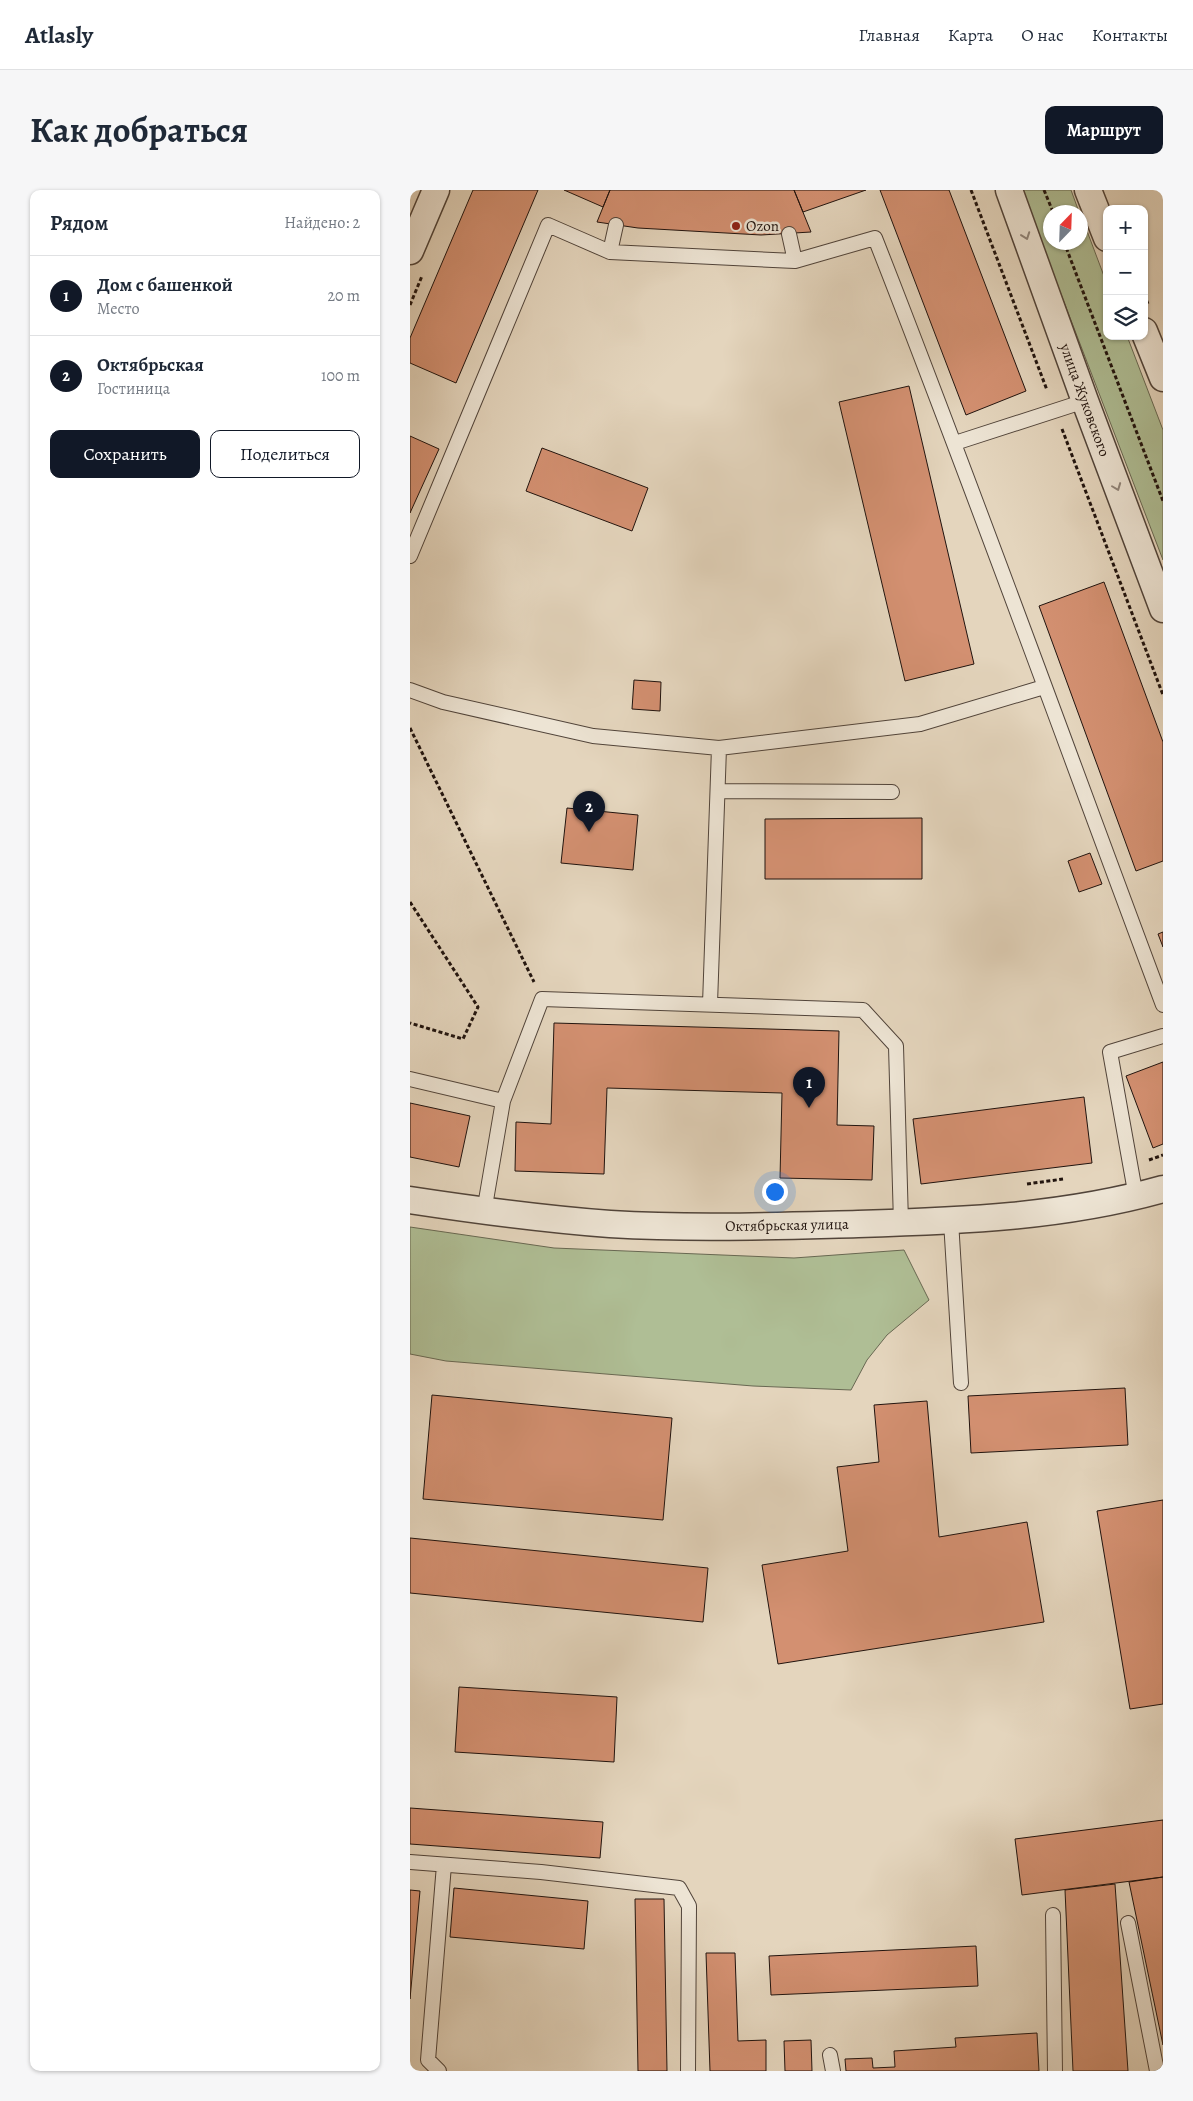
<!DOCTYPE html>
<html lang="ru">
<head>
<meta charset="utf-8">
<style>
  :root { --surface:#fff; --page:#f6f6f7; --text:#1f2937; --muted:#747a83; --line:#e0e1e3; --accent:#111827 }
  body { margin:0; font-family:Alegreya,serif; background:var(--page); color:var(--text) }
  .controls { position:absolute; right:15px; top:15px; display:grid; overflow:hidden; border-radius:10px; box-shadow:0 1px 4px #0004 }
  .controls button { width:45px; height:45px; display:grid; place-items:center; padding:0; border:0; border-bottom:1px solid var(--line); background:var(--surface); color:var(--text); font:25px sans-serif }
  .compass { position:absolute; left:633px; top:15px; width:45px; height:45px; border-radius:50%; background:var(--surface); box-shadow:0 1px 4px #0004; rotate:23deg }
  .you { position:absolute; left:364px; top:1001px; width:18px; height:18px; margin:-12px; border:4px solid #fff; border-radius:50%; background:#1a73e8; box-shadow:0 0 0 8px #1a73e833 }
  .badge { display:grid; place-items:center; width:32px; height:32px; border-radius:50%; background:var(--accent); color:#fff; font-size:16px; font-weight:700 }
  .pin { position:absolute; translate:-50% -41px; filter:drop-shadow(0 1px 2px #0008) }
  .pin::after { content:''; position:absolute; top:26px; width:18px; height:15px; background:inherit; clip-path:polygon(0 0,100% 0,50% 100%) }
  .list { margin:0; padding:0; list-style:none }
  h2 { display:flex; justify-content:space-between; align-items:center; height:65px; margin:0; padding:0 20px; font-size:21px }
  h2 small { font-size:16px; font-weight:400; color:var(--muted) }
  .list li { display:grid; grid-template-columns:32px 1fr auto; gap:15px; align-items:center; box-sizing:border-box; height:80px; padding:0 20px; border-top:1px solid var(--line) }
  .list b { display:block; font-size:19px; white-space:nowrap }
  .list p { margin:0; font-size:16px; white-space:nowrap; color:var(--muted) }
  .list em { font-size:16px; font-style:normal; color:var(--muted) }
  .actions { display:flex; gap:10px; padding:15px 20px }
  .actions a { flex:1; padding:11px 0; border:1px solid var(--accent); border-radius:10px; text-align:center; font-size:18px; color:var(--accent) }
  .actions .main { background:var(--accent); color:#fff }
  .icon { flex:none; width:28px; height:28px; fill:none; stroke:currentColor; stroke-width:2; stroke-linecap:round; stroke-linejoin:round }
  .map { position:relative; flex:none; width:753px; height:1881px; overflow:hidden; border-radius:10px }
  header { display:flex; align-items:center; gap:30px; box-sizing:border-box; height:70px; padding:0 25px; background:var(--surface); border-bottom:1px solid var(--line) }
  header strong { font-size:24px }
  nav { display:flex; gap:28px; margin-inline-start:auto; font-size:18px }
  .intro { display:flex; align-items:center; justify-content:space-between; box-sizing:border-box; height:120px; padding:0 30px }
  h1 { margin:0; font-size:35px }
  .button { padding:12px 22px; border-radius:10px; background:var(--accent); color:#fff; font-size:18px; font-weight:700 }
  main { display:flex; gap:30px; padding:0 30px }
  aside { flex:1; background:var(--surface); border-radius:10px; box-shadow:0 1px 4px #0004 }
  .map>svg:first-child { display:block }
  .green { fill:#afbe95; stroke:#686852 }
  .building { fill:#d39071; stroke:#20130e }
  .lines { fill:none; stroke-linecap:round; stroke-linejoin:round }
  .lane-casing { stroke:#51443a; stroke-width:16 }
  .street-casing { stroke:#51443a; stroke-width:29 }
  .path { stroke:#20130e; stroke-width:3; stroke-dasharray:4 2.5; stroke-linecap:butt }
  .lane { stroke:#ede4d4; stroke-width:14 }
  .street { stroke:#ede4d4; stroke-width:26 }
  .oneway { stroke:#91867b }
  .poi-dot { fill:#8f2418; stroke:#ede4d4; stroke-width:2 }
  .labels { text-anchor:middle; dominant-baseline:central; stroke-width:5; stroke-linejoin:round; paint-order:stroke }
  .poi-label { font-size:15px; fill:#20130e; stroke:#ede4d4; text-anchor:start }
  .street-label { font-size:15px; fill:#20130e; stroke:#ede4d4 }
</style>
</head>
<body>
<header>
<strong>Atlasly</strong>
<nav><a>Главная</a><a>Карта</a><a>О нас</a><a>Контакты</a></nav>
</header>
<div class="intro"><h1>Как добраться</h1><a class="button">Маршрут</a></div>
<main>
<aside>
<h2>Рядом<small>Найдено: 2</small></h2>
<ul class="list">
<li><span class="badge">1</span><div><b>Дом с башенкой</b><p>Место</p></div><em>20 m</em></li>
<li><span class="badge">2</span><div><b>Октябрьская</b><p>Гостиница</p></div><em>100 m</em></li>
</ul>
<div class="actions"><a class="main">Сохранить</a><a>Поделиться</a></div>
</aside>
<div class="map">
<svg width="753" height="1881" viewBox="0 0 753 1881">
  <rect width="100%" height="100%" fill="#e4d5bd"/>
  <filter id="stains"><feTurbulence type="fractalNoise" baseFrequency=".004" numOctaves="4"/><feColorMatrix values="0 0 0 0 .2 0 0 0 0 .09 0 0 0 0 .02 0 0 0 .5 -.17"/></filter>
  <radialGradient id="worn" r=".72"><stop offset=".6" stop-color="#630" stop-opacity="0"/><stop offset="1" stop-color="#630" stop-opacity=".3"/></radialGradient>
  <!-- green -->
  <path class="green" d="M611,0H661L669,22H640V52H670L671,25L697,94V146H717L753,240V370Z
    M0,1037L144,1058L384,1068L494,1060L519,1110L477,1145L457,1170L441,1200L343,1196L36,1171L0,1164Z"/>
  <!-- building -->
  <path class="building" d="M63,0H128L46,193L0,173V148Z
    M154,0H200L193,17Z
    M200,0H384L401,42L351,45L228,38L187,32Z
    M384,0H456L393,22Z
    M470,0H539L616,201L556,225Z
    M499,196L564,474L495,491L429,212Z
    M0,246L29,259L0,323Z
    M132,258L238,298L222,341L116,301Z
    M694,392L753,552V671L726,681L629,416Z
    M224,490L251,492L250,521L222,519Z
    M157,618L228,625L223,680L151,673Z
    M512,628V689H355V629Z
    M680,663L692,694L669,702L658,671Z
    M753,742V757L748,744Z
    M144,833L429,841L427,935L464,936L462,990L370,988L372,903L197,898L194,984L105,981L106,932L141,934Z
    M753,872V954L743,958L716,886Z
    M674,907L682,973L511,994L503,929Z
    M0,913L60,926L49,977L0,967Z
    M715,1198L718,1255L561,1263L558,1206Z
    M22,1205L262,1228L253,1330L13,1309Z
    M517,1211L529,1347L617,1332L634,1432L368,1474L352,1375L438,1361L427,1277L469,1272L464,1215Z
    M753,1310V1514L720,1519L687,1321Z
    M0,1348L298,1378L293,1432L0,1403Z
    M49,1497L207,1507L204,1572L45,1562Z
    M0,1618L193,1632L190,1668L0,1654Z
    M753,1630V1687L612,1705L605,1649Z
    M753,1687V1855L719,1692Z
    M705,1694L718,1881H663L655,1700Z
    M44,1698L178,1711L174,1759L40,1747Z
    M0,1700L10,1701L0,1809Z
    M225,1709H254L257,1881H228Z
    M566,1756L568,1796L361,1805L359,1766Z
    M296,1763H325L328,1851L356,1850V1881H300Z
    M627,1843L629,1881H436L435,1869L462,1868L463,1878L485,1877L484,1861L546,1857L545,1848Z
    M401,1850L402,1881H375L374,1851Z"/>
  <g class="lines">
    <defs>
      <path id="lane" d="M206,35L200,62L385,71L379,44
        M385,71L465,48C565,302 657,559 753,815
        M545,253L675,211
        M0,366L138,35L200,62
        M0,500L33,512L183,546L309,558L510,534L634,497
        M308,601L482,602
        M300,814L309,558
        M0,889L93,911L132,809L453,820L486,856L491,1033
        M726,1007L700,862L753,846
        M74,1022L93,911
        M541,1031L551,1193
        M0,1672L131,1682L269,1698L279,1716L278,1881
        M643,1725L645,1881
        M718,1733L747,1881
        M420,1865L423,1881
        M29,1881L18,1870L34,1675"/>
      <path id="street" d="M599,0L675,211L753,419
        M678,0L697,48
        M0,61L26,0
        M734,141L753,188
        M0,1010C66,1020 133,1029 200,1034C283,1039 365,1036 448,1034C550,1031 654,1027 753,999"/>
    </defs>
    <!-- lane casing -->
    <use href="#lane" class="lane-casing"/>
    <!-- street casing -->
    <use href="#street" class="street-casing"/>
    <!-- path -->
    <path class="path" d="M561,0L637,200
      M634,0L643,22
      M654,52L753,311
      M734,104L738,114
      M0,115L12,86
      M652,239L753,505
      M0,538L124,792
      M0,712L68,817L53,849L0,833
      M739,970L753,965
      M617,994L653,989"/>
    <!-- lane -->
    <use href="#lane" class="lane"/>
    <!-- street -->
    <use href="#street" class="street"/>
  </g>
  <!-- one-way arrows -->
  <defs><path id="oneway-chevron" d="M-2-3.5L2.5 0L-2 3.5" fill="none" stroke-width="1.6" stroke-linecap="round" stroke-linejoin="round" transform="scale(1.25)"/></defs>
  <g class="oneway">
    <use href="#oneway-chevron" transform="translate(616 46) rotate(70)"/>
    <use href="#oneway-chevron" transform="translate(707 297) rotate(69)"/>
  </g>
  <!-- markers -->
  <circle class="poi-dot" cx="326" cy="36" r="5"/>
  <g class="labels">
    <!-- poi labels -->
    <g class="poi-label">
      <text x="336" y="36">Ozon</text>
    </g>
    <!-- street labels -->
    <g class="street-label">
      <text transform="translate(675 210) rotate(70)">улица Жуковского</text>
      <text transform="translate(377 1035) rotate(-1)">Октябрьская улица</text>
    </g>
  </g>
  <rect width="100%" height="100%" filter="url(#stains)"/>
  <rect width="100%" height="100%" fill="url(#worn)"/>
</svg>
<div class="controls">
<button>+</button>
<button>−</button>
<button><svg class="icon" aria-label="layers" viewBox="0 0 24 24"><path d="M12 4l9 5-9 5-9-5zM3 14l9 5 9-5"/></svg></button>
</div>
<svg class="compass" viewBox="-18 -18 36 36"><path d="M0-13l5 13h-10z" fill="#e53935"/><path d="M0 13l5-13h-10z" fill="#747a83"/></svg>
<div class="you"></div>
<div class="pin badge" style="left:399px;top:918px">1</div>
<div class="pin badge" style="left:179px;top:642px">2</div>
</div>
</main>
</body>
</html>
